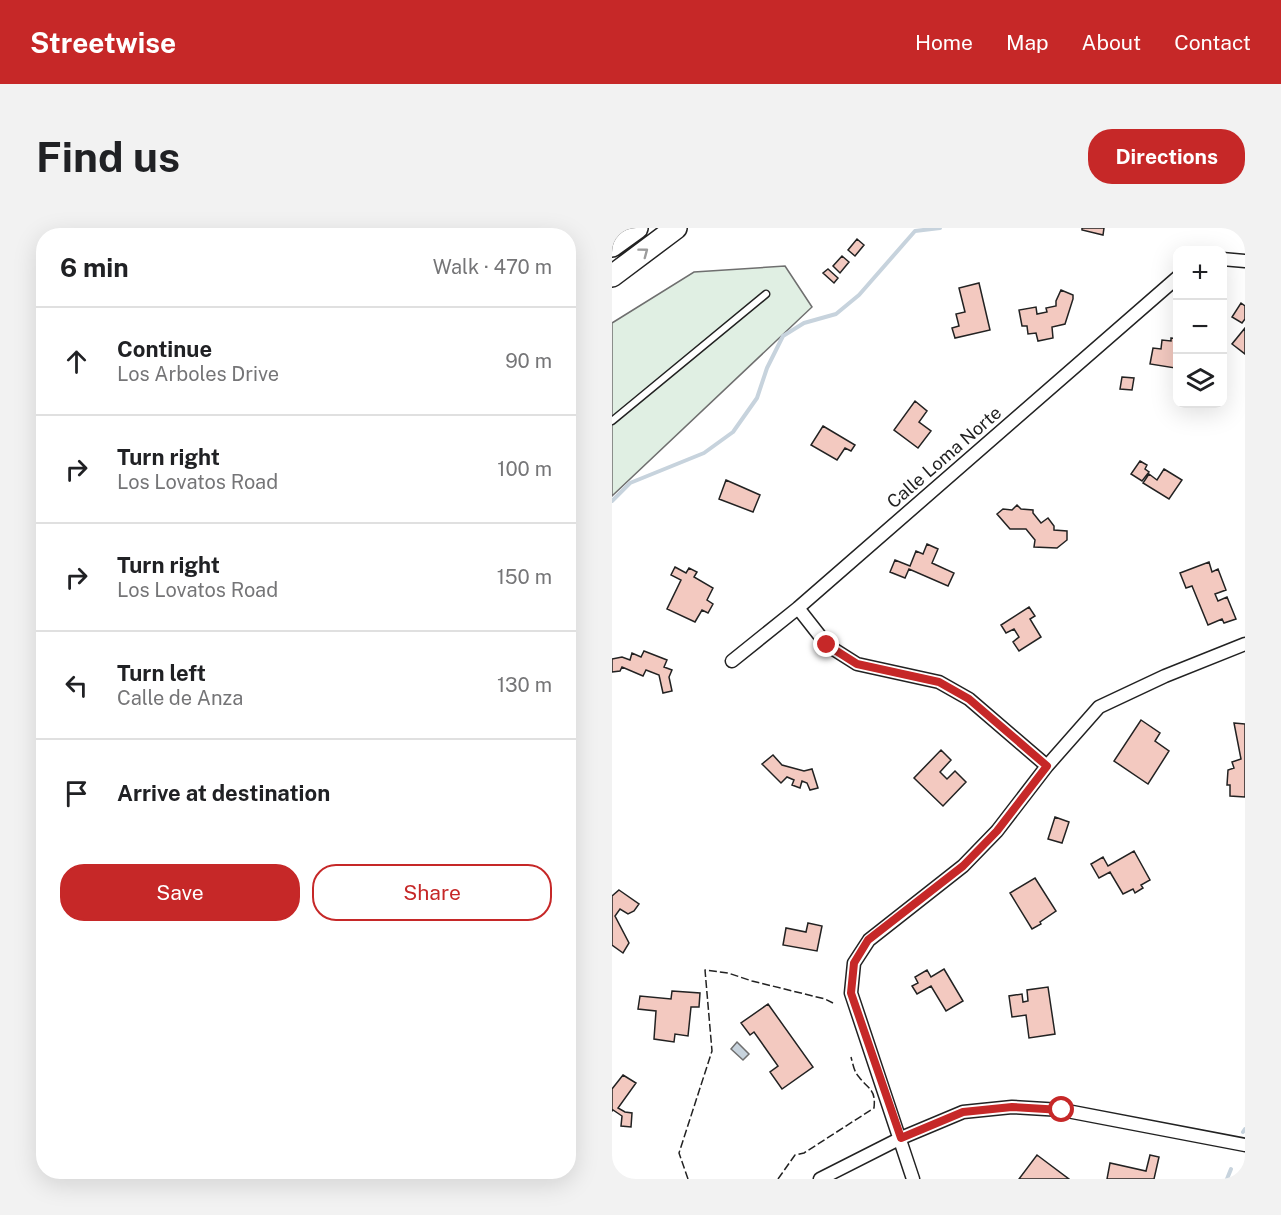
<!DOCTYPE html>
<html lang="en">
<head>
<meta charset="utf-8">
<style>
  :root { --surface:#fff; --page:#f2f2f2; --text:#202124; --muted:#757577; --line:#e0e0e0; --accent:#c62828 }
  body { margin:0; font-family:"Public Sans",sans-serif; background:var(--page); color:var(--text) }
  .controls { position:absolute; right:18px; top:18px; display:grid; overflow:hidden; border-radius:12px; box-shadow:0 6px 24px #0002 }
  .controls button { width:54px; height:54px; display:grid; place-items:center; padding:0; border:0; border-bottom:2px solid var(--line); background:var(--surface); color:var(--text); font:30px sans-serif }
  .stop { position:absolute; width:18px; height:18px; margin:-14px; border:4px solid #c62828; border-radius:50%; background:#fff }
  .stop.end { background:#c62828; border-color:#fff; box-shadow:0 2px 6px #0008 }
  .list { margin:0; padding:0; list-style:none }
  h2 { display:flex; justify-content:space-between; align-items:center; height:78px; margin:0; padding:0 24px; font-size:26px }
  h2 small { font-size:20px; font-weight:400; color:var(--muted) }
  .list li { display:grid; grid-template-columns:39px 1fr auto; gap:18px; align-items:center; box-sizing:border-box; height:108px; padding:0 24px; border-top:2px solid var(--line) }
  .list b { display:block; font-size:22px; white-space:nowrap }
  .list p { margin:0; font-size:20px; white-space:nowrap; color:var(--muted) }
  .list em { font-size:20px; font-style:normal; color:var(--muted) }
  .actions { display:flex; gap:12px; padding:18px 24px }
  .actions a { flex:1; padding:14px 0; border:2px solid var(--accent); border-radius:24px; text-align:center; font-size:21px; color:var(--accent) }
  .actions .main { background:var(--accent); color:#fff }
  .icon { flex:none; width:33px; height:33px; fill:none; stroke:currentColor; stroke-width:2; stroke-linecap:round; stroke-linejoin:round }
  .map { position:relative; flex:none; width:633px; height:951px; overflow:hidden; border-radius:24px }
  header { display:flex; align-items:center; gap:36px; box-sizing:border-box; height:84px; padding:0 30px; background:var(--accent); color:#fff }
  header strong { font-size:28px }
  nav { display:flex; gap:33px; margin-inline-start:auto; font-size:21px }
  .intro { display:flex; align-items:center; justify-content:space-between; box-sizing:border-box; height:144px; padding:0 36px }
  h1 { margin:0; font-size:42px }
  .button { padding:15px 27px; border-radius:24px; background:var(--accent); color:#fff; font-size:21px; font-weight:700 }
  main { display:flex; gap:36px; padding:0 36px }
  aside { flex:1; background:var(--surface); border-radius:24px; box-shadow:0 6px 24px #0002 }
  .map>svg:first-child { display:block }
  .green { fill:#e0efe3; stroke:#6f6f6f; stroke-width:1.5 }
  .water { fill:#c7d3dd; stroke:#6f6f6f; stroke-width:1.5 }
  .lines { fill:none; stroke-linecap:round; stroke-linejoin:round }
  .stream { stroke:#c7d3dd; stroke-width:4 }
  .building { fill:#f3c9c0; stroke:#222; stroke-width:1.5 }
  .service-casing { stroke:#222; stroke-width:9 }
  .minor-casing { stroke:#222; stroke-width:15 }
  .motorway-casing { stroke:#222; stroke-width:24 }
  .service { stroke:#fff; stroke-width:6 }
  .minor { stroke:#fff; stroke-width:12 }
  .motorway { stroke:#fff; stroke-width:21 }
  .fence { stroke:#222; stroke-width:1.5; stroke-dasharray:8 3; stroke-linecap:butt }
  .oneway { stroke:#9c9c9c }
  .route { stroke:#c62828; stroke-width:8 }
  .labels { text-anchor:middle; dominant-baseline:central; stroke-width:4.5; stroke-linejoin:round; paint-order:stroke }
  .street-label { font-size:18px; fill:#222; stroke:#fff }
</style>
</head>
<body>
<header>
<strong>Streetwise</strong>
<nav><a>Home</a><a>Map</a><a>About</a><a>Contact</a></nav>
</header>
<div class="intro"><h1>Find us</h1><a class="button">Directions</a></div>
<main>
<aside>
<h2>6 min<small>Walk · 470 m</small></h2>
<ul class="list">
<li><svg class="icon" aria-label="ahead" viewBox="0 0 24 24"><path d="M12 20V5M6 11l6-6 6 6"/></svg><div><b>Continue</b><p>Los Arboles Drive</p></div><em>90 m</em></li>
<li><svg class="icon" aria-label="right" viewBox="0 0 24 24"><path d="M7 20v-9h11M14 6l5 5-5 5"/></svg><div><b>Turn right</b><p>Los Lovatos Road</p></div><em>100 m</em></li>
<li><svg class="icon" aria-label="right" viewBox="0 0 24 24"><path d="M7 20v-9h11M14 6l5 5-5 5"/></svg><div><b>Turn right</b><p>Los Lovatos Road</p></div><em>150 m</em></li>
<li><svg class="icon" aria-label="left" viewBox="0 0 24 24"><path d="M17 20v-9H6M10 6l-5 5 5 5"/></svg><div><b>Turn left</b><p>Calle de Anza</p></div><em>130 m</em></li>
<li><svg class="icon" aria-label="arrive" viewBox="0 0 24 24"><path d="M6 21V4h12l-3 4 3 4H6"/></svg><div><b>Arrive at destination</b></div></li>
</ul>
<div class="actions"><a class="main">Save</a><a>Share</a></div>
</aside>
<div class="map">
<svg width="633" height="951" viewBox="0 0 633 951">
  <rect width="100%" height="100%" fill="#fff"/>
  <!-- green -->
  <path class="green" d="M173,38L200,79L0,268V95L82,44Z"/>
  <!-- water -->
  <path class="water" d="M125,814L137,826L131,832L119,821Z"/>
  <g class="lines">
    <!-- stream -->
    <path class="stream" d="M0,273L18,255L92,225L121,204L145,170L155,140L171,108L192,95L224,86L247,67L303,3L328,0
      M631,904L633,901
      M615,951L619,941"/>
  </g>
  <!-- building -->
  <path class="building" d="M470,0H492L491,7L470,2Z
    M245,11L252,17L243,28L236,22Z
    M230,28L237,34L228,45L221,38Z
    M216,41L226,50L222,55L211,45Z
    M367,55L378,102L343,110L340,100L347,98L344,86L353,84L347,60Z
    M449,62L461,67V71L453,96L440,99L441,110L426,113L424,105L416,106L415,98H410L407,82L424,79L425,86L435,84L434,80L444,78V73Z
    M629,75L633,78V91L630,95L620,89Z
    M633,100V126L620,116Z
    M559,110L566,111V136H564L563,140L538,136L541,120L549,121L550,112L559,113Z
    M510,149L522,150L520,162L508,161Z
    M303,173L315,183L307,194L319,203L306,220L282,202Z
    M211,198L243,217L239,223L233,220L225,232L199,217Z
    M528,233L535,237L533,241L537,244L530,253L519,246Z
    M552,241L570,252L557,271L531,255L537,246L545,252Z
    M114,252L148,267L141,284L107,271Z
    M405,277L409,281L421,282V285L429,295L436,290L442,298V302L455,303V312L445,320L422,319L423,312L414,301H398L385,286L391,281L400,282Z
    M315,316L326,321L320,335L342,345L336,358L297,341L293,350L278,344L283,332L298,338L304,323L311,326Z
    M597,334L600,344L606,341L614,362L603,366L606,373L615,369L624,391L612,395L610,391L596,397L580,358L574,360L568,345Z
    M63,339L74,345L77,340L85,344L82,349L101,360L95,372L101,376L96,385L90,382L83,394L55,381L69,352L59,347Z
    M417,379L423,388L418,391L429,409L407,423L401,414L407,409L402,401L394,405L389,397Z
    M32,423L55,432L52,439L60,442L57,449L60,463L51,465L47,447L34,442L31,448L10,439L8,443L0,444V431L10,429L18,432L20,425L29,429Z
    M529,492L548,505L543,513L557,523L536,556L502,533Z
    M622,495L633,496V569L618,568V557H615L616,542L622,540L620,534L629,531Z
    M329,522L339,532L328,544L335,551L343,543L354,554L331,578L302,550Z
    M161,527L170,537L192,543L200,541L206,560L198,562L195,555L190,553L188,560L180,557L182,552L175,549L169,555L150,536Z
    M443,589L457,594L450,615L436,611Z
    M522,623L538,652L529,657L531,660L523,665L521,661L511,666L498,644L487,650L479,636L491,629L496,638Z
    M423,650L444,683L428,694L429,696L420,701L398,665Z
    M7,662L27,676L22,683L16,686L8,681L3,688L17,715L11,725L0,717V668Z
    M196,695L210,698L205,723L171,717L174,700L194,704Z
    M332,741L351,773L334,783L319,758L305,766L300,758L306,755L303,749L315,742L319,749Z
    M436,759L443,806L417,810L414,787L400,789L397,768L410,766L411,774L416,773L415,762Z
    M60,763L88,765L87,779H79L76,808L63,806L62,814L42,811L44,783L26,781L28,768L59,771Z
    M156,776L201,839L170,861L158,844L166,838L142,804L138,807L129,795Z
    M11,847L24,855L6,880L13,884L20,885L19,899L9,898L10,888L1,882L0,883V861Z
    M425,927L457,951H407Z
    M538,927L547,929L542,951H495L498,935L534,943Z"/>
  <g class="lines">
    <defs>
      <path id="service" d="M0,193L154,66"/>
      <path id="minor" d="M610,31L633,33
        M186,380L215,417L245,436L327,454L357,471L435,538
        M120,433L186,380L566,49
        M208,951L289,910L351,884L400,879L450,882L633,917
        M301,951L239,765L242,735L257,712L351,638L385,603L435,538L487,479L553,448L633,416"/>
      <path id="motorway" d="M0,18L25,0
        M0,48L64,0"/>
    </defs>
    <!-- service casing -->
    <use href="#service" class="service-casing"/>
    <!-- minor casing -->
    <use href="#minor" class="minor-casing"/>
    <!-- motorway casing -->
    <use href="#motorway" class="motorway-casing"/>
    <!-- service -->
    <use href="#service" class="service"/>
    <!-- minor -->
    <use href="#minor" class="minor"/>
    <!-- motorway -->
    <use href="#motorway" class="motorway"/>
    <!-- fence -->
    <path class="fence" d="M76,951L67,925L100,823L93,742L116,745L140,753L213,771L221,775
      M166,951L183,927L192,925L262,880C264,861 257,862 247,849C242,844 241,836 239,829"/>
  </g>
  <!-- one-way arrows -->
  <defs><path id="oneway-chevron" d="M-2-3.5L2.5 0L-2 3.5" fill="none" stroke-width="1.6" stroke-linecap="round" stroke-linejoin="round" transform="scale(1.5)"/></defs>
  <use class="oneway" href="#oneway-chevron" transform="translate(32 24) rotate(-37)"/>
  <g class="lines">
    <!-- route -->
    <path class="route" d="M215,417L245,436L327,454L357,471L435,538L385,603L351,638L256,712L242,735L239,765L289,910L351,884L400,879L450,882"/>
  </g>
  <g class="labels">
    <!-- street labels -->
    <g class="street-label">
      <text transform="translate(332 229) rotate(-41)">Calle Loma Norte</text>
    </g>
  </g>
</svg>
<div class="controls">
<button>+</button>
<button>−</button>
<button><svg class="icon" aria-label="layers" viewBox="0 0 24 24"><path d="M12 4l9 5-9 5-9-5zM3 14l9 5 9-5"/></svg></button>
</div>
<div class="stop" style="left:450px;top:882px"></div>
<div class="stop end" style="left:215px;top:417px"></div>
</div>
</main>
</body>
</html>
